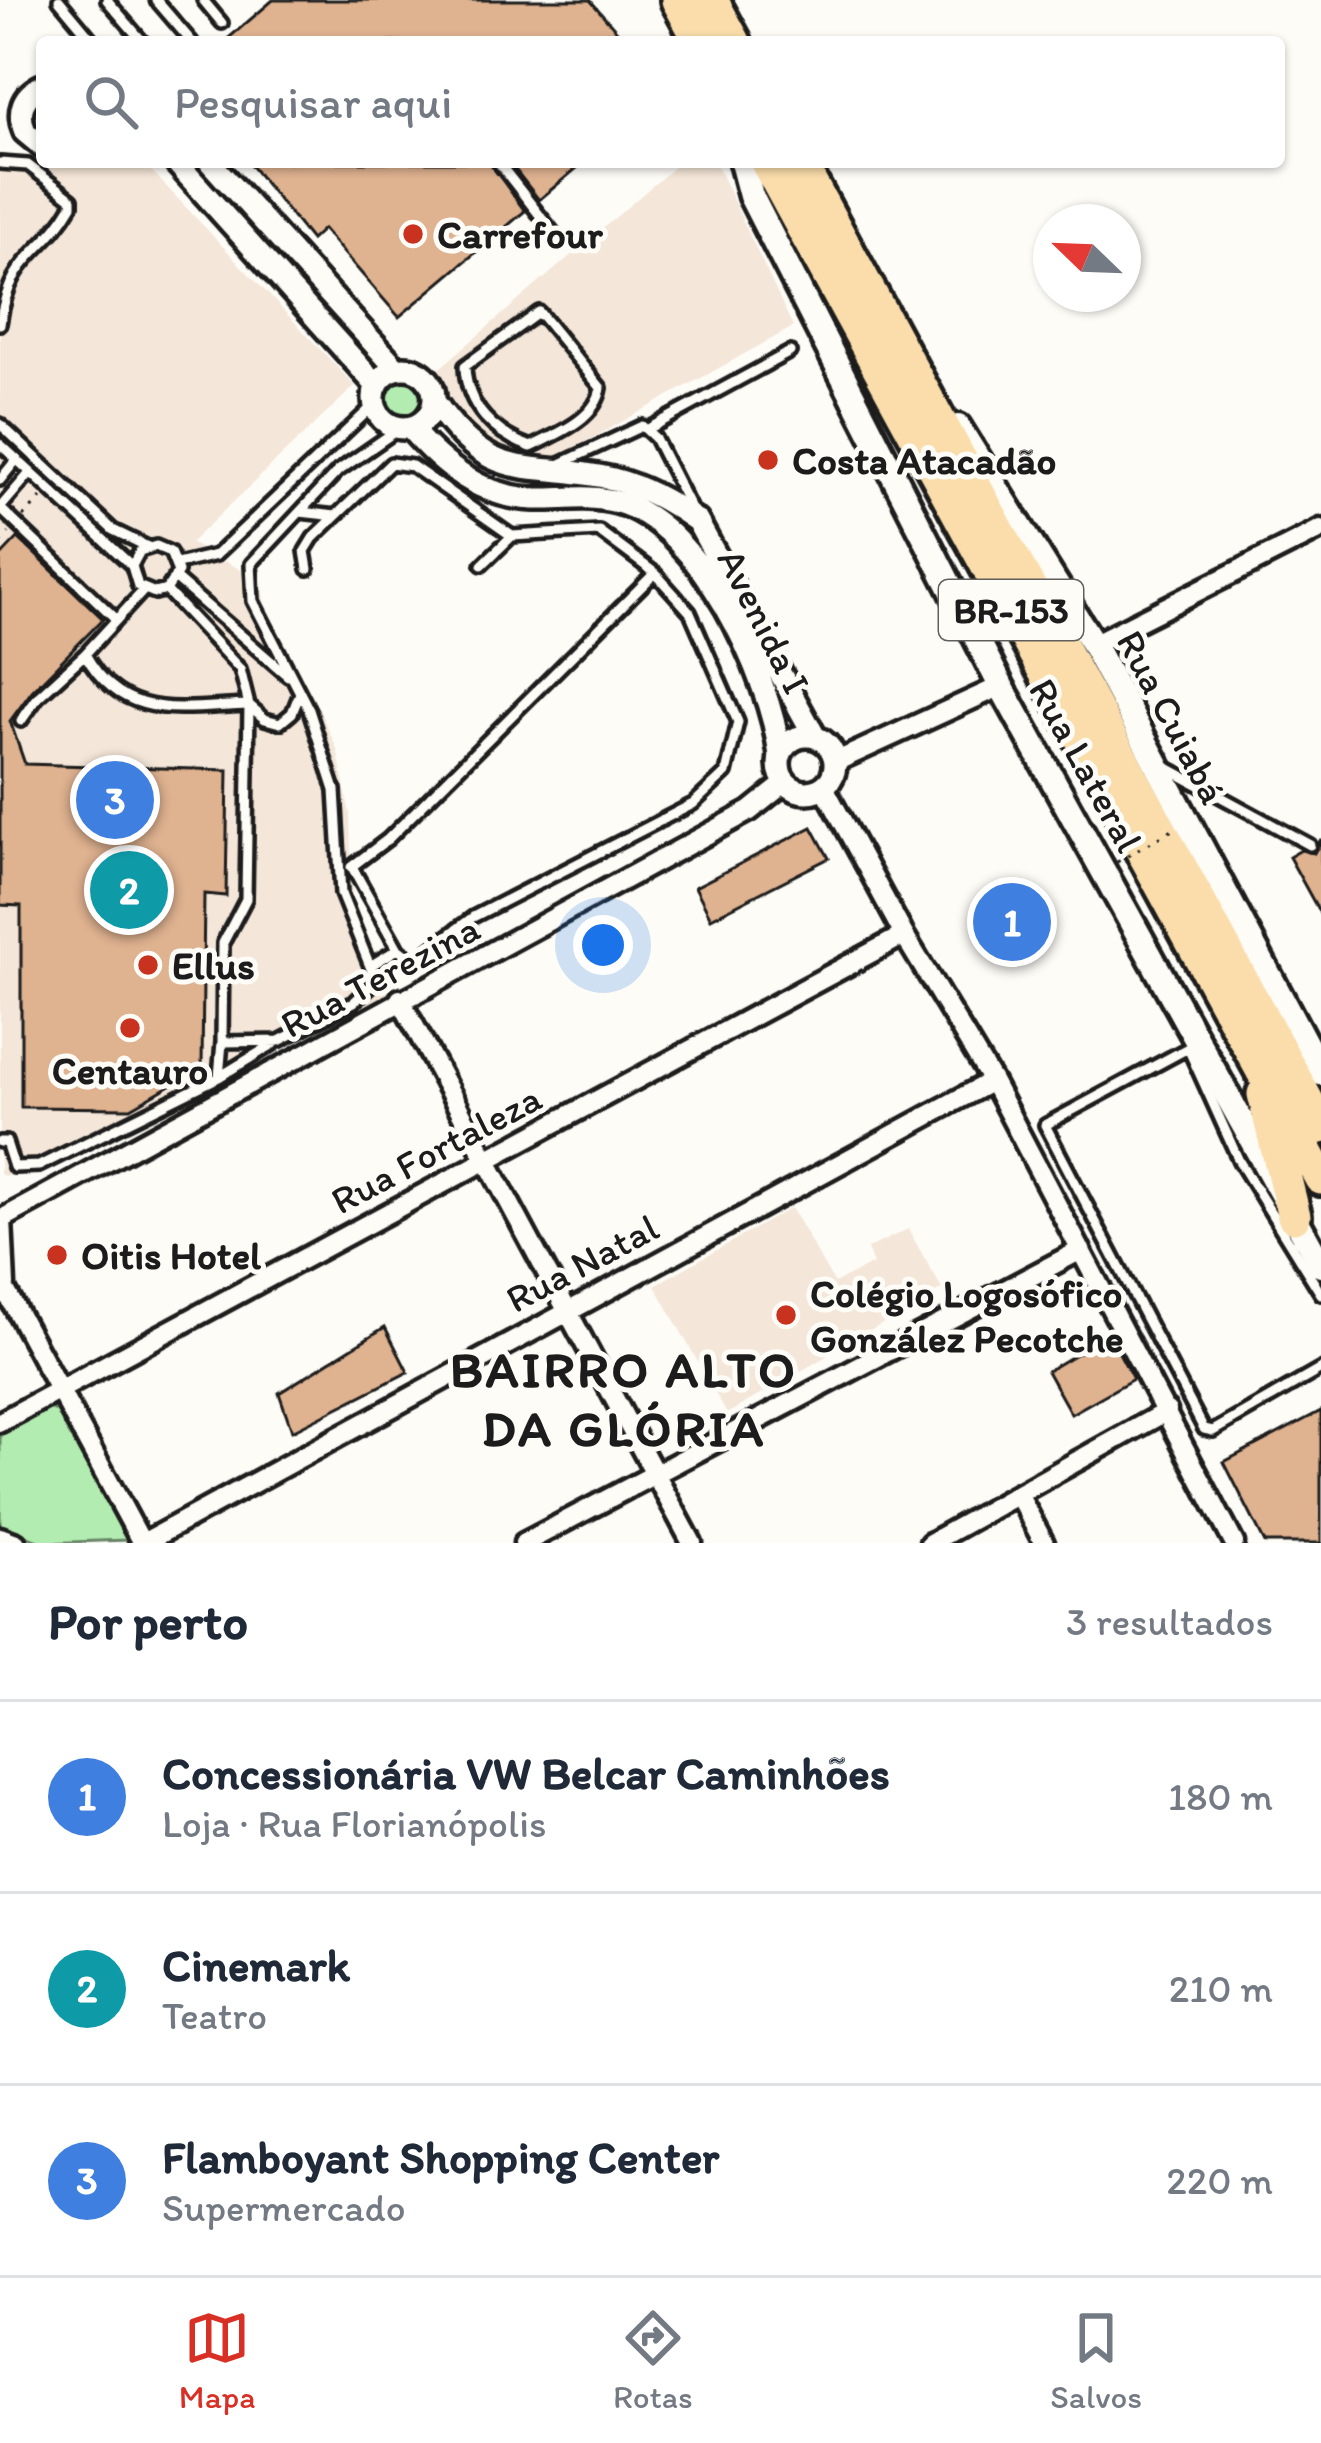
<!DOCTYPE html>
<html lang="pt">
<head>
<meta charset="utf-8">
<style>
  :root { --surface:#fff; --page:#f6f6f7; --text:#1f2937; --muted:#747a83; --line:#e0e1e3; --accent:#d93025 }
  body { margin:0; font-family:Itim,sans-serif; background:var(--page); color:var(--text) }
  .compass { position:absolute; left:1033px; top:204px; width:108px; height:108px; border-radius:50%; background:var(--surface); box-shadow:0 3px 9px #0004; rotate:293deg }
  .you { position:absolute; left:603px; top:945px; width:42px; height:42px; margin:-30px; border:9px solid #fff; border-radius:50%; background:#1a73e8; box-shadow:0 0 0 18px #1a73e833 }
  .badge { display:grid; place-items:center; width:78px; height:78px; border-radius:50%; background:var(--accent); color:#fff; font-size:39px; font-weight:700 }
  .pin { position:absolute; translate:-50% -50%; border:6px solid #fff; box-shadow:0 3px 12px #0006 }
  .list { margin:0; padding:0; list-style:none }
  h2 { display:flex; justify-content:space-between; align-items:center; height:156px; margin:0; padding:0 48px; font-size:51px }
  h2 small { font-size:39px; font-weight:400; color:var(--muted) }
  .list li { display:grid; grid-template-columns:78px 1fr auto; gap:36px; align-items:center; box-sizing:border-box; height:192px; padding:0 48px; border-top:3px solid var(--line) }
  .list b { display:block; font-size:45px; white-space:nowrap }
  .list p { margin:0; font-size:39px; white-space:nowrap; color:var(--muted) }
  .list em { font-size:39px; font-style:normal; color:var(--muted) }
  .icon { flex:none; width:66px; height:66px; fill:none; stroke:currentColor; stroke-width:2; stroke-linecap:round; stroke-linejoin:round }
  .map { position:relative; flex:none; width:1321px; height:1543px; overflow:hidden }
  .search { position:absolute; background:var(--surface); box-shadow:0 3px 9px #0004; left:36px; right:36px; top:36px; height:132px; display:flex; align-items:center; gap:30px; box-sizing:border-box; padding:0 42px; border-radius:12px; color:var(--muted); font-size:45px }
  .sheet { height:732px; background:var(--surface) }
  nav { display:flex; justify-content:space-around; align-items:center; box-sizing:border-box; height:168px; border-top:3px solid var(--line); background:var(--surface); font-size:33px; color:var(--muted) }
  nav a { display:grid; justify-items:center; gap:6px }
  nav .on { color:var(--accent) }
  .map>svg:first-child { display:block }
  .built { fill:#f4e6d8 }
  .green { fill:#b2ecb0; stroke:#678466; stroke-width:3 }
  .building { fill:#dfb290; stroke:#1c1c1c; stroke-width:3 }
  .lines { fill:none; stroke-linecap:round; stroke-linejoin:round }
  .service-casing { stroke:#1c1c1c; stroke-width:18 }
  .minor-casing { stroke:#1c1c1c; stroke-width:27 }
  .tertiary-casing { stroke:#1c1c1c; stroke-width:30 }
  .secondary-casing { stroke:#1c1c1c; stroke-width:33 }
  .motorway-casing { stroke:#1c1c1c; stroke-width:42 }
  .path { stroke:#1c1c1c; stroke-width:3; stroke-dasharray:3 9; stroke-linecap:butt }
  .service { stroke:#fdfcf7; stroke-width:9 }
  .minor { stroke:#fdfcf7; stroke-width:18 }
  .tertiary { stroke:#fdfcf7; stroke-width:21 }
  .secondary { stroke:#fdfcf7; stroke-width:24 }
  .motorway { stroke:#faddab; stroke-width:33 }
  .path-bridge { stroke:#1c1c1c; stroke-width:3; stroke-dasharray:3 9; stroke-linecap:butt }
  .poi-dot { fill:#c8321e; stroke:#fdfcf7; stroke-width:4.5 }
  .labels { text-anchor:middle; dominant-baseline:central; stroke-width:10; stroke-linejoin:round; paint-order:stroke }
  .shield { fill:#fdfcf7; stroke:#605f5e; stroke-width:3 }
  .shield-label { font-size:36px; font-weight:bold; fill:#1c1c1c }
  .poi-label { font-size:39px; font-weight:bold; fill:#1c1c1c; stroke:#fdfcf7; text-anchor:start }
  .street-label { font-size:39px; fill:#1c1c1c; stroke:#fdfcf7 }
  .district-label { font-size:51px; font-weight:bold; letter-spacing:3px; fill:#1c1c1c; stroke:#fdfcf7 }
</style>
</head>
<body>
<div class="map">
<svg width="1321" height="1543" viewBox="0 0 1321 1543">
  <rect width="100%" height="100%" fill="#fdfcf7"/>
  <filter id="ink" filterUnits="userSpaceOnUse"><feTurbulence type="fractalNoise" baseFrequency=".00833" numOctaves="2"/><feDisplacementMap in="SourceGraphic" scale="24" xChannelSelector="R" yChannelSelector="G"/><feConvolveMatrix kernelMatrix="1 2 1 2 8 2 1 2 1" color-interpolation-filters="sRGB"/></filter>
  <g filter="url(#ink)">
    <!-- built -->
    <path class="built" d="M42,156V162H143L355,386L190,543L262,581L267,625L320,711L337,749L350,814L352,897L391,994L32,1172L4,1176L0,1174V159Z
      M680,162H715L793,327L535,470L450,421L433,374Z
      M791,1208L834,1283L873,1264L867,1249L908,1229L942,1289L727,1414L655,1285Z"/>
    <!-- green -->
    <path class="green" d="M384 398a18 18 0 1 1 36 0a18 18 0 1 1-36 0Z
      M46,1407L57,1411L127,1540L43,1543L0,1526V1431Z"/>
    <!-- building -->
    <path class="building" d="M273,0H590L617,31L604,42H224Z
      M248,162H489L525,211L399,317L323,229L311,240Z
      M509,162H584L539,200Z
      M18,538L103,619L32,691L10,721L25,764L228,770L226,896L204,894L202,1067L131,1108L21,1107V906L0,905V557Z
      M812,827L829,858L711,918L695,887Z
      M1321,839V915L1289,857L1301,850L1314,853Z
      M385,1327L408,1372L292,1431L279,1393Z
      M1109,1334L1133,1379L1071,1414L1047,1371Z
      M1321,1411V1543H1265L1224,1462Z"/>
    <g class="lines">
      <defs>
        <path id="service" d="M59,0L94,42
          M107,0L143,42
          M156,0L192,42
          M203,0L222,23
          M498,162L560,241
          M0,163L28,165L72,199V205C43,256 10,253 0,324
          M539,312L601,388C596,419 557,434 531,447C495,434 466,407 465,366Z
          M0,424L113,530L148,547
          M648,429L790,352
          M0,444L132,566L138,586L155,593L166,590L178,572L170,552L156,546L140,551L132,566
          M558,465L642,426L655,438L692,511
          M0,480L17,459
          M0,508L115,618
          M0,508L30,473
          M300,512L336,516
          M177,564L216,555L375,404
          M308,569L305,551L313,538L391,463L412,466L512,536
          M176,579L288,676
          M144,590L85,654C123,723 182,707 249,705L265,719L280,723L292,713L300,693
          M166,590L240,669L249,705L246,899L223,943L222,1042L279,1041L354,1002L376,981L341,894L335,790L309,710L253,601L251,564L338,471L400,428
          M21,721L38,697L85,654
          M1162,765L1310,845
          M351,867L388,839L655,573
          M352,867L398,949L414,961L473,917L693,804L726,773L738,722L690,612L655,573L599,531L512,536L482,565
          M370,966L398,949
          M219,1077L222,1042
          M0,1142H6L14,1167L39,1166L219,1077L275,1043
          M1321,1294L1239,1161L1188,1048L1045,1125L1204,1429L1213,1431L1321,1369"/>
        <path id="minor" d="M1093,644L1321,529
          M835,762L1001,686
          M824,787L904,935L992,1081L1234,1543
          M400,999L692,1543
          M2,1219L750,811L785,783
          M2,1219L5,1285
          M0,1280L142,1543
          M0,1422L904,935
          M1019,1496L1044,1543
          M0,1537L16,1543
          M143,1543L992,1081
          M524,1543L1081,1250
          M930,1543L1167,1411"/>
        <path id="tertiary" d="M42,86C22,96 17,112 25,132L42,146
          M176,162L377,386
          M210,162L397,369
          M374 398a30 30 0 1 1 60 0a30 30 0 1 1-60 0Z
          M434,401C493,488 528,459 613,479C644,487 672,503 697,521L815,737
          M410,428C443,466 481,497 534,499C562,500 589,494 617,502C700,524 771,677 780,756
          M779 764a28 28 0 1 1 56 0a28 28 0 1 1-56 0Z"/>
        <path id="secondary" d="M742,162L751,196L1001,686L1321,1265
          M958,427L1093,644L1321,1073"/>
        <path id="motorway" d="M678,0L701,42
          M711,0L734,42
          M767,162L1321,1178
          M799,162L1321,1127
          M1264,1094L1294,1216"/>
      </defs>
      <!-- service casing -->
      <use href="#service" class="service-casing"/>
      <!-- minor casing -->
      <use href="#minor" class="minor-casing"/>
      <!-- tertiary casing -->
      <use href="#tertiary" class="tertiary-casing"/>
      <!-- secondary casing -->
      <use href="#secondary" class="secondary-casing"/>
      <!-- motorway casing -->
      <use href="#motorway" class="motorway-casing"/>
      <!-- path -->
      <path class="path" d="M23,517L41,498
        M0,542L9,533"/>
      <!-- service -->
      <use href="#service" class="service"/>
      <!-- minor -->
      <use href="#minor" class="minor"/>
      <!-- tertiary -->
      <use href="#tertiary" class="tertiary"/>
      <!-- secondary -->
      <use href="#secondary" class="secondary"/>
      <!-- motorway -->
      <use href="#motorway" class="motorway"/>
      <!-- path-bridge -->
      <path class="path-bridge" d="M1117,862L1176,828"/>
    </g>
  </g>
  <!-- markers -->
  <g class="poi-dot">
    <circle cx="413" cy="234" r="12"/>
    <circle cx="768" cy="460" r="12"/>
    <circle cx="148" cy="965" r="12"/>
    <circle cx="130" cy="1028" r="12"/>
    <circle cx="57" cy="1255" r="12"/>
    <circle cx="786" cy="1315" r="12"/>
  </g>
  <g class="labels">
    <!-- shield labels -->
    <rect class="shield" x="939" y="580" width="144" height="60" rx="9"/>
    <g class="shield-label">
      <text x="1011" y="610">BR-153</text>
    </g>
    <!-- poi labels -->
    <g class="poi-label">
      <text x="437" y="234">Carrefour</text>
      <text x="792" y="460">Costa Atacadão</text>
      <text x="172" y="965">Ellus</text>
      <text x="130" y="1070" text-anchor="middle">Centauro</text>
      <text x="81" y="1255">Oitis Hotel</text>
      <text x="810" y="1293">Colégio Logosófico<tspan x="810" dy="45">González Pecotche</tspan></text>
    </g>
    <!-- street labels -->
    <g class="street-label">
      <text transform="translate(764 621) rotate(63)">Avenida I</text>
      <text transform="translate(1172 717) rotate(62)">Rua Cuiabá</text>
      <text transform="translate(1086 765) rotate(61)">Rua Lateral</text>
      <text transform="translate(380 976) rotate(-28)">Rua Terezina</text>
      <text transform="translate(436 1149) rotate(-28)">Rua Fortaleza</text>
      <text transform="translate(582 1263) rotate(-28)">Rua Natal</text>
    </g>
    <!-- district labels -->
    <g class="district-label">
      <text x="624" y="1369">BAIRRO ALTO<tspan x="624" dy="59">DA GLÓRIA</tspan></text>
    </g>
  </g>
</svg>
<svg class="compass" viewBox="-18 -18 36 36"><path d="M0-13l5 13h-10z" fill="#e53935"/><path d="M0 13l5-13h-10z" fill="#747a83"/></svg>
<div class="you"></div>
<div class="pin badge" style="left:1012px;top:922px;background:#3f7fe0">1</div>
<div class="pin badge" style="left:129px;top:890px;background:#0f9aa8">2</div>
<div class="pin badge" style="left:115px;top:800px;background:#3f7fe0">3</div>
<div class="search"><svg class="icon" aria-label="search" viewBox="0 0 24 24"><circle cx="10" cy="10" r="6"/><path d="M15 15l6 6"/></svg>Pesquisar aqui</div>
</div>
<section class="sheet">
<h2>Por perto<small>3 resultados</small></h2>
<ul class="list">
<li><span class="badge" style="background:#3f7fe0">1</span><div><b>Concessionária VW Belcar Caminhões</b><p>Loja · Rua Florianópolis</p></div><em>180 m</em></li>
<li><span class="badge" style="background:#0f9aa8">2</span><div><b>Cinemark</b><p>Teatro</p></div><em>210 m</em></li>
<li><span class="badge" style="background:#3f7fe0">3</span><div><b>Flamboyant Shopping Center</b><p>Supermercado</p></div><em>220 m</em></li>
</ul>
</section>
<nav>
<a class="on"><svg class="icon" aria-label="map" viewBox="0 0 24 24"><path d="M3 6l6-2 6 2 6-2v14l-6 2-6-2-6 2zM9 4v14M15 6v14"/></svg>Mapa</a>
<a><svg class="icon" aria-label="directions" viewBox="0 0 24 24"><path d="M12 3l9 9-9 9-9-9zM9 14v-3h6M13 9l2 2-2 2"/></svg>Rotas</a>
<a><svg class="icon" aria-label="saved" viewBox="0 0 24 24"><path d="M7 4h10v16l-5-4-5 4z"/></svg>Salvos</a>
</nav>
</body>
</html>
